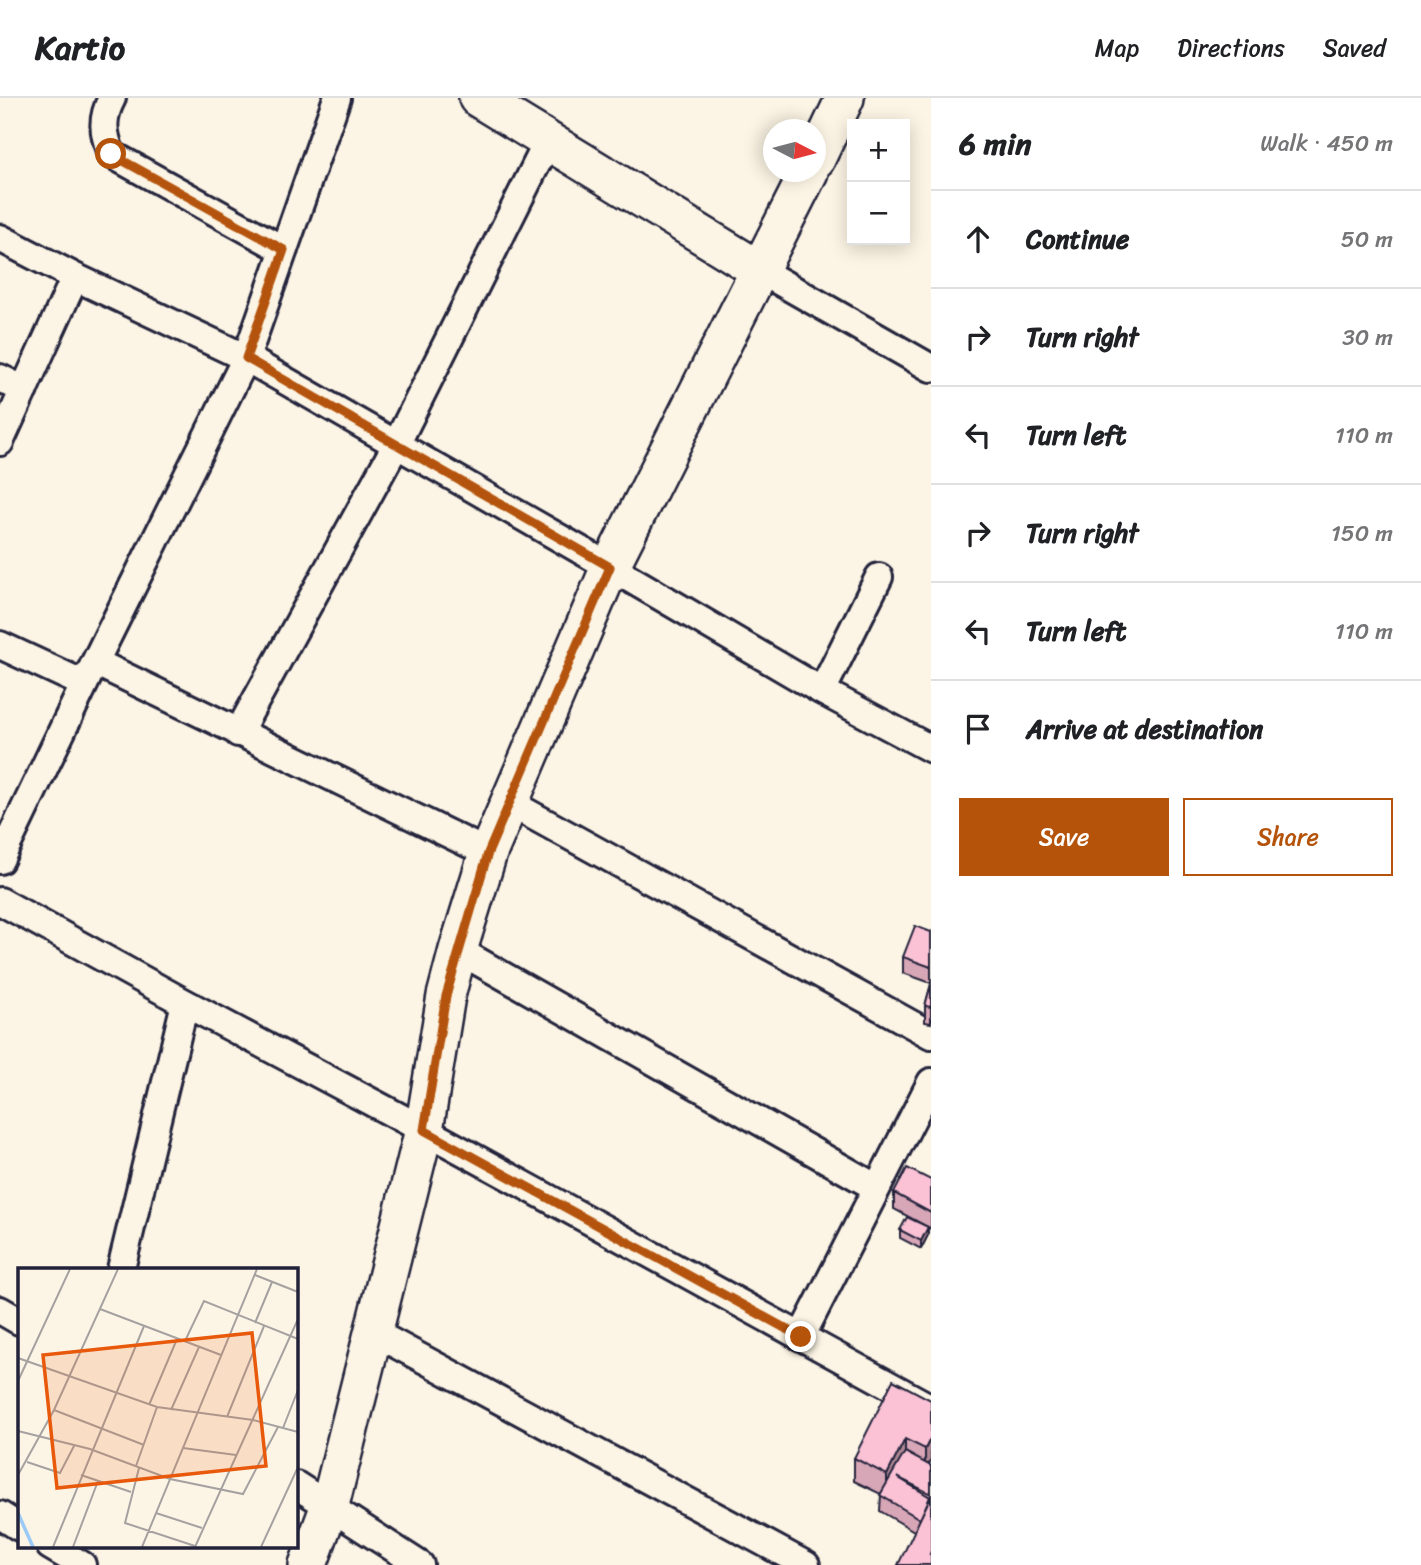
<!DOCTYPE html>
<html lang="en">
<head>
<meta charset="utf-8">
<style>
  :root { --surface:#fff; --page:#f6f6f6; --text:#202124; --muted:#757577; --line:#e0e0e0; --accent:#b45309 }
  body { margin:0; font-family:Sriracha,sans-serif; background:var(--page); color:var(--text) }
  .controls { position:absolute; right:21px; top:21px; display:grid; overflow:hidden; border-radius:0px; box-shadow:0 4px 18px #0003 }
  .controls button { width:63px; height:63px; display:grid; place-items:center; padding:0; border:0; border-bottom:2px solid var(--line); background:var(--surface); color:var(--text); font:35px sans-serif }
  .compass { position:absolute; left:763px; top:21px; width:63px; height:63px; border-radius:50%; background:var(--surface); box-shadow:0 4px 18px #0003; rotate:96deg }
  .stop { position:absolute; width:21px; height:21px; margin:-16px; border:5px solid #b45309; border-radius:50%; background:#fff }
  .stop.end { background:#b45309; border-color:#fff; box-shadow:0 2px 7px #0008 }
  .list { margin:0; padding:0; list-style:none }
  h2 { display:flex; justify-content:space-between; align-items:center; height:91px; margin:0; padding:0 28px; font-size:30px }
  h2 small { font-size:23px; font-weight:400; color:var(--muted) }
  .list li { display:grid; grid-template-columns:46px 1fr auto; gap:21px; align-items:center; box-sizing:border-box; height:98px; padding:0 28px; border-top:2px solid var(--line) }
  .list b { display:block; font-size:26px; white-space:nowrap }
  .list em { font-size:23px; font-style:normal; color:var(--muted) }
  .actions { display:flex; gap:14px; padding:21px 28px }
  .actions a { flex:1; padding:16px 0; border:2px solid var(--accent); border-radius:0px; text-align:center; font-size:24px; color:var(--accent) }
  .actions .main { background:var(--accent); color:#fff }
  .icon { flex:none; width:38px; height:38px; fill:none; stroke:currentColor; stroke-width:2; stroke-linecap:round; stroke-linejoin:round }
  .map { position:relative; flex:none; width:931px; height:1467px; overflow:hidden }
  header { display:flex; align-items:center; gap:42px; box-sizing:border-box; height:98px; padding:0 35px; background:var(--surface); border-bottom:2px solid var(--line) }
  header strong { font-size:33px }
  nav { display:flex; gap:38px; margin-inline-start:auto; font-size:24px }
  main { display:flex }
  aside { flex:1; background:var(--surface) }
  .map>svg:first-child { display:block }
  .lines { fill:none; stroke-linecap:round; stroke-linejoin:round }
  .street-casing { stroke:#22223b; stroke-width:32 }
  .secondary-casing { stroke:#22223b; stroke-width:42 }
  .street { stroke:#fcf5e5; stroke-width:26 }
  .secondary { stroke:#fcf5e5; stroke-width:37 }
  .wall { fill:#d8a7b7; stroke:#22223b; stroke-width:2 }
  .shaded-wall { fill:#b08895; stroke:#22223b; stroke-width:2 }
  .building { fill:#fbc2d5; stroke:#22223b; stroke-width:2 }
  .route { stroke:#b45309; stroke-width:9 }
  .inset-river { fill:none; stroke:#9acaf6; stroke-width:3.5 }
  .inset-road { fill:none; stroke:#a5a1a1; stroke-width:2 }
  .view { fill:#e8590c; fill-opacity:0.15; stroke:#e8590c; stroke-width:3.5 }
  .inset-edge { fill:none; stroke:#22223b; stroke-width:3.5 }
</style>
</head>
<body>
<header>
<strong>Kartio</strong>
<nav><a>Map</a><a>Directions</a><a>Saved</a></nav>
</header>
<main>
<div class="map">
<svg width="931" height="1467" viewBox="0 0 931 1467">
  <rect width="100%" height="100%" fill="#fcf5e5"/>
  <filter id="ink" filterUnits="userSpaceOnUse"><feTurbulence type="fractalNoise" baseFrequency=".0143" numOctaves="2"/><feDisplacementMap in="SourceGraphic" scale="14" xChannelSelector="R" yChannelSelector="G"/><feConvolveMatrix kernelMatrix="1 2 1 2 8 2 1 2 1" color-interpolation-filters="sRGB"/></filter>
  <g filter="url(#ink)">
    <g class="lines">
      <defs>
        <path id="street" d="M112,0C101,21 103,34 111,56L284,152
          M0,140L75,179L246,260L610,469L822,593L931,651
          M761,173L931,270
          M0,280L24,292
          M0,344L75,179
          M0,547L84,586
          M95,564L488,755
          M822,593L879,479
          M238,635L396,347L548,43
          M508,704L931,937
          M0,762L95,564L246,260L337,0
          M0,803L185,905L424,1032L931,1310
          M458,852L877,1090
          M121,1171L185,905
          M0,1212L19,1223
          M373,1234L806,1467
          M801,1239L931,984
          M296,1387L420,1467
          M0,1417L19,1429
          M50,1448L82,1467"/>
        <path id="secondary" d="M478,0L761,173
          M816,61L845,0
          M308,1467L330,1407L424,1032L446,898L458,852L488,755L610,469L809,74"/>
      </defs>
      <!-- street casing -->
      <use href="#street" class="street-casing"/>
      <!-- secondary casing -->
      <use href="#secondary" class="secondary-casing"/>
      <!-- street -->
      <use href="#street" class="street"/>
      <!-- secondary -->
      <use href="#secondary" class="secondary"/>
    </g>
    <!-- wall -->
    <path class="wall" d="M931,834V885L903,875V859Z
      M931,886V925L925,924V908Z
      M931,1082V1131L894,1111V1095Z
      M900,1132L928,1137L921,1151L900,1140Z
      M931,1302V1362L929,1367L931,1368V1467L914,1433L880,1413L881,1396L854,1383V1360Z"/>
    <!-- shaded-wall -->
    <path class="shaded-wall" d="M928,1129V1137L921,1151V1143Z
      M931,1339V1362L925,1374V1351Z
      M905,1341V1364L887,1400V1377Z"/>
    <!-- building -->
    <path class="building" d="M915,828L931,834V869L903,859Z
      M931,886V909L925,908Z
      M907,1070L931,1082V1115L894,1095Z
      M907,1119L928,1129L921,1143L900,1132Z
      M893,1282L931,1302V1339L925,1351L905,1341L887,1377L854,1360Z
      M905,1354L931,1368V1396L897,1379L930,1399L920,1421L880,1397Z
      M931,1398V1453L930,1456H931V1467H898Z"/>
  </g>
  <g class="lines" filter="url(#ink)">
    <!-- route -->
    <path class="route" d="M111,56L284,152L246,260L610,469L488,755L446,898L424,1032L801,1239"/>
  </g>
  <!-- overview -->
  <g transform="translate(18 1170)">
    <rect width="280" height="280" fill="#fcf5e5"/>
    <path class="inset-river" d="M0,245L15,279"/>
    <path class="inset-road" d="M237,7L280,24M82,41L203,87M237,55L254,14M167,73L186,33L280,71M0,90L139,139L235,152L280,164M0,113L52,1M131,137L159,71M36,142L126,177M153,142L181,79M209,149L246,58M265,160L280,122M0,163L72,181L152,211L225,226L260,159M165,180L218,187M9,194L42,205L56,178M118,198L139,139M121,200L107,255L177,278M0,207L36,142L100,1M63,207L113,224M138,245L184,260M35,279L126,58M55,279L80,213M124,279L239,1M177,279L280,51M243,279L280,199"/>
    <path class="view" d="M234,65L248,198L39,220L25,87Z"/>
    <rect width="280" height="280" class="inset-edge"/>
  </g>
</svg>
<div class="controls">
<button>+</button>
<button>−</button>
</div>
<svg class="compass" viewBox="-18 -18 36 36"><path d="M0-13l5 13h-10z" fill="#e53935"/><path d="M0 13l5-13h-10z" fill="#757577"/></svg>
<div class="stop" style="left:111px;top:56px"></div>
<div class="stop end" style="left:801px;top:1239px"></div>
</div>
<aside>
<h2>6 min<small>Walk · 450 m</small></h2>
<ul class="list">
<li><svg class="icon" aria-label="ahead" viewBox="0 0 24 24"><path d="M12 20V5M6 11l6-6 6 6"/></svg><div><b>Continue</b></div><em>50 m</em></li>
<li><svg class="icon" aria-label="right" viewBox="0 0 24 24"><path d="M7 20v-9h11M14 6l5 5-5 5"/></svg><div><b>Turn right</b></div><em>30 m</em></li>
<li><svg class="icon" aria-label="left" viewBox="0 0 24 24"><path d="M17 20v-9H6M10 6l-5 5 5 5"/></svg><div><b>Turn left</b></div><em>110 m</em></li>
<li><svg class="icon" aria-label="right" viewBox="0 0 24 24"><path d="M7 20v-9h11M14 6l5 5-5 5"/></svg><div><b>Turn right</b></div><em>150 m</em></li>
<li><svg class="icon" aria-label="left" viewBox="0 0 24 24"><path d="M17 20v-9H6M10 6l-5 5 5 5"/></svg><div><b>Turn left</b></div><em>110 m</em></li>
<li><svg class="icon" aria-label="arrive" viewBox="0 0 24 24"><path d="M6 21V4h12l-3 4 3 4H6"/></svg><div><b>Arrive at destination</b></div></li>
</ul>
<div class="actions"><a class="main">Save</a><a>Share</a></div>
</aside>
</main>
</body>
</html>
